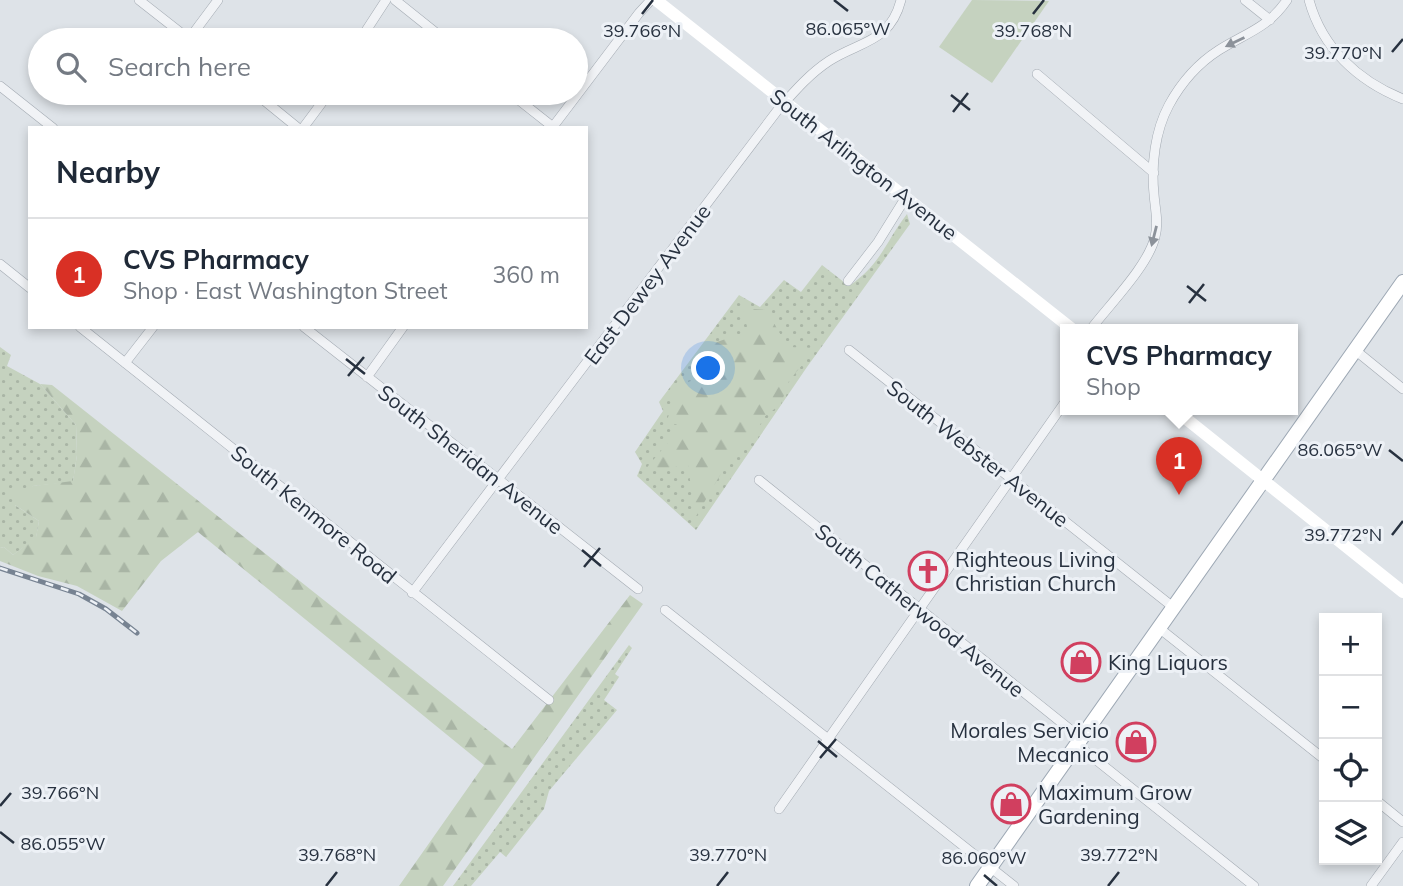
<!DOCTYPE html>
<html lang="en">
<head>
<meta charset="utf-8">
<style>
  :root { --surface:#fff; --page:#f6f6f7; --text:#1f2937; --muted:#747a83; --line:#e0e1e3; --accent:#d93025 }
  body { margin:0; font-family:Mulish,sans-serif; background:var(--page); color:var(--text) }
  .controls { position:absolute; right:21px; bottom:21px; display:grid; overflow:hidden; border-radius:0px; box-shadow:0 4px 10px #0003 }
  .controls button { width:63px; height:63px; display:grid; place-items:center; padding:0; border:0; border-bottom:2px solid var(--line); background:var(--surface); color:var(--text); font:35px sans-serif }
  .you { position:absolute; left:709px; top:369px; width:24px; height:24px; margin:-18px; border:5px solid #fff; border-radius:50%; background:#1a73e8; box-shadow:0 0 0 10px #1a73e833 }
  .badge { display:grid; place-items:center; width:46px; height:46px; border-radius:50%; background:var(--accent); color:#fff; font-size:23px; font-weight:700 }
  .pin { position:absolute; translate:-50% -58px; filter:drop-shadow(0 2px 4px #0008) }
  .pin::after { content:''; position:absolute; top:37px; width:24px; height:21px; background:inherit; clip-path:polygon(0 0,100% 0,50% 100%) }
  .popup { position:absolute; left:1060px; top:324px; width:238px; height:91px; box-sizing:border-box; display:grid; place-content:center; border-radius:0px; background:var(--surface); filter:drop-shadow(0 2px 5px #0005); font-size:23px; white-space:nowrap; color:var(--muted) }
  .popup b { font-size:26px; color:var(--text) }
  .popup::after { content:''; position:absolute; left:50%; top:100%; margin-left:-14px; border:14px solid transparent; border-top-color:var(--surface) }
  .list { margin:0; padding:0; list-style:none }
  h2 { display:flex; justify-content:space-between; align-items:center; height:91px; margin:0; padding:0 28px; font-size:30px }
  h2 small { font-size:23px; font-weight:400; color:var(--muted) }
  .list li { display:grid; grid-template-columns:46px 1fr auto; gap:21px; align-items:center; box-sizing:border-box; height:112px; padding:0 28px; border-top:2px solid var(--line) }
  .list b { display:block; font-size:26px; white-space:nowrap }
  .list p { margin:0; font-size:23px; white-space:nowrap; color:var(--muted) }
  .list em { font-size:23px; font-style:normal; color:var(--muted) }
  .icon { flex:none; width:38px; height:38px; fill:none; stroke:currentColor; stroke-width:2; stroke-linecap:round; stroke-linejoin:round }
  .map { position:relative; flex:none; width:1403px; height:886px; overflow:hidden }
  .search { position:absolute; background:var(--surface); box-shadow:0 4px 10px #0003; left:28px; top:28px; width:560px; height:77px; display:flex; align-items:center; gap:18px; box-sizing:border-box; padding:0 24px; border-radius:38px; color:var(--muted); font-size:26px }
  .panel { position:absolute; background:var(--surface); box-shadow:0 4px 10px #0003; left:28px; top:126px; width:560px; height:203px; border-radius:0px }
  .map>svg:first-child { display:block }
  .grass { fill:url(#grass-dots) }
  .forest { fill:url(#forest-firs) }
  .pitch { fill:#c5d2bf }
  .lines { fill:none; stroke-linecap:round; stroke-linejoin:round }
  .street-casing { stroke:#a3aab2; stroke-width:10 }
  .primary-casing { stroke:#9da8b4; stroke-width:16 }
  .street { stroke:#f1f3f6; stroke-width:9 }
  .secondary { stroke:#fff; stroke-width:12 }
  .primary { stroke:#fff; stroke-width:14 }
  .rail-casing { stroke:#778392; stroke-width:5 }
  .rail { stroke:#edf1f6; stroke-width:2.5; stroke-dasharray:8; stroke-linecap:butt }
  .oneway { fill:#8c929a }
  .ticks { fill:none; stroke:#27313f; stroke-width:2.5 }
  .labels { text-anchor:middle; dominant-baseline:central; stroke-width:6; stroke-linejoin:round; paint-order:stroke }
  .street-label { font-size:21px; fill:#27313f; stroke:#edf1f6 }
  .poi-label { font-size:21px; fill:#27313f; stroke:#edf1f6; text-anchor:start }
  .ticks-label { font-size:18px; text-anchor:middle; fill:#27313f; stroke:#edf1f6; stroke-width:6; stroke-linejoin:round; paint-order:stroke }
</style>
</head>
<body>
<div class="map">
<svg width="1403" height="886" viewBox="0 0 1403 886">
  <defs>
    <pattern id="grass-dots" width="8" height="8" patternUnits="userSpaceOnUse" patternTransform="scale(1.75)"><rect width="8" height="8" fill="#c5d2bf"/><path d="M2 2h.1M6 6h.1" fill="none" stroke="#a9b5a5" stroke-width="1.8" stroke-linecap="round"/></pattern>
    <pattern id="forest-firs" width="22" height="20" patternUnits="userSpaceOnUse" patternTransform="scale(1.75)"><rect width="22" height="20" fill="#c5d2bf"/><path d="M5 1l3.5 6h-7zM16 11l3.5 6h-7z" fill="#a9b5a5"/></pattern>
  </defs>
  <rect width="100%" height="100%" fill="#dee3e8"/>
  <!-- grass -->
  <path class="grass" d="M907,214L910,224L807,367L696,530L637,476L642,464L635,452L663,411L659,402L739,295L760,307L784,280L801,292L822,265L849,286C882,263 884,244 907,214Z
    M0,347L11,355L7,366L40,384L76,425L77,455L73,482L33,486L15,505L39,521L36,538L13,555L4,547L0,548Z
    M629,645L632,648L615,674L619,677L604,700L617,710L549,791L544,809L506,857L500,852L471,886H453Z"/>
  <!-- forest -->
  <path class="forest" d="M743,308L766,310L788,347L816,348L789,381L781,404L764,417L750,445L732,455L695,518L688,465L643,472L682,426L667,422L675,388L702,376L706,346L748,331Z
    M40,384L52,385L512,749L630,595L643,604L443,886H399L484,765L198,532L161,561L122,611L77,586L38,576L0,561V548L4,547L13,555L36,537L39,521L15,505V492L33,486L73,481L77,455L76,425Z"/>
  <!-- pitch -->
  <path class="pitch" d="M972,0L1049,1L992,83L939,47Z"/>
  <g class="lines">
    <defs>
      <path id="street" d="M139,0L190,40
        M395,0L445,40
        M1245,0L1270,20
        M1309,0C1322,48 1358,81 1403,99
        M189,39L218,0
        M360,40L386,0
        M1037,74L1154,173
        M0,86L53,128
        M255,93L298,128
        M510,93L553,127
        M303,128L329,93
        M552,128L639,13L651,0
        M0,264L30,288
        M848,281L878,242L906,197
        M80,327L549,700
        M304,327L638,589
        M1091,329C1110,304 1148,266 1155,237C1159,222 1155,209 1154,194C1151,165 1155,131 1169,105C1181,83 1197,64 1219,50C1246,33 1268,28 1287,0
        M849,350L1173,607
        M1355,350L1403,389
        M125,363L153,327
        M367,377L403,327
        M759,480L1072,731L1085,751L1254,886
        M412,593L777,111C793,93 809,74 829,61C860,41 890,43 901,0
        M665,610L1014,886
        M1159,628L1324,759
        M1377,801L1403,822
        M779,809L1065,402
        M1371,886L1403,842"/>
      <path id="primary" d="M977,886L1403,282"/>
    </defs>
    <!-- street casing -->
    <use href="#street" class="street-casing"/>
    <!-- primary casing -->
    <use href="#primary" class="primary-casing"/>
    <!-- street -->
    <use href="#street" class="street"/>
    <!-- secondary -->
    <path class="secondary" d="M656,0L1072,329
      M1174,409L1403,592"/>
    <!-- primary -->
    <use href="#primary" class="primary"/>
    <defs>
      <path id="rail" d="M0,568L79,594L106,609L137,633"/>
    </defs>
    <!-- rail casing -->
    <use href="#rail" class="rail-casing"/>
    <!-- rail -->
    <use href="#rail" class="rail"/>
  </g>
  <!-- one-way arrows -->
  <defs><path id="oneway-solid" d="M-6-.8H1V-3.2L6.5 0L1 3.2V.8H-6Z" transform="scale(1.75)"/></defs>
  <g class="oneway">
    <use href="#oneway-solid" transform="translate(1235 42) rotate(154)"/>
    <use href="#oneway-solid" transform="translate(1154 236) rotate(104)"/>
  </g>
  <!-- ticks -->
  <path class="ticks" d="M834,0L848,11M642,14L653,0M1033,14L1044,0M1392,52L1403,39M951,95L970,110M953,112L968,93M1187,286L1206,301M1189,303L1204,284M346,359L365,374M348,376L364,357M1389,450L1403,461M1392,535L1403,521M582,550L601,566M584,567L600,548M818,741L837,757M820,758L836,739M0,806L11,793M0,832L14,843M984,875L997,886M326,886L337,872M717,886L728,872M1108,886L1119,872"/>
  <!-- icons -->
  <defs>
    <symbol id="church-ring" viewBox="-11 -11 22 22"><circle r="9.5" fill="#edf1f6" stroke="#d13f5f" stroke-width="1.5"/><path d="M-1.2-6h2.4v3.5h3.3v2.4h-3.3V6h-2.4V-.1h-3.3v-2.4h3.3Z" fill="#d13f5f"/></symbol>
    <symbol id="shop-ring" viewBox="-11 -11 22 22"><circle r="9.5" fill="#edf1f6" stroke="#d13f5f" stroke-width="1.5"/><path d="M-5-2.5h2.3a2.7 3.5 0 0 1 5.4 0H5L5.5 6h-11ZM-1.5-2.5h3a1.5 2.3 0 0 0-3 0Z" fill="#d13f5f"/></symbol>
  </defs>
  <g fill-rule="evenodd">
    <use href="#church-ring" x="906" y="549" width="44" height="44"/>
    <use href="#shop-ring" x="1059" y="640" width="44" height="44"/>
    <use href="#shop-ring" x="1114" y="720" width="44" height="44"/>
    <use href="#shop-ring" x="989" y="782" width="44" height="44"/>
  </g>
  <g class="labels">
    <!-- street labels -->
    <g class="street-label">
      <text transform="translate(864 164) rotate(38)">South Arlington Avenue</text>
      <text transform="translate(647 284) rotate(-53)">East Dewey Avenue</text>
      <text transform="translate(978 453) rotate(38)">South Webster Avenue</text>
      <text transform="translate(471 459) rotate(38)">South Sheridan Avenue</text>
      <text transform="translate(314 514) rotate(39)">South Kenmore Road</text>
      <text transform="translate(920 610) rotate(39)">South Catherwood Avenue</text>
    </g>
    <!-- poi labels -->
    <g class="poi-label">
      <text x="955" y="559">Righteous Living<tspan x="955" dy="24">Christian Church</tspan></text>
      <text x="1108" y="662">King Liquors</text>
      <text x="1109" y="730" text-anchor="end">Morales Servicio<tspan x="1109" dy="24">Mecanico</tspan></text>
      <text x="1038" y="792">Maximum Grow<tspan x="1038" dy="24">Gardening</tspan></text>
    </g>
  </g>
  <g class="ticks-label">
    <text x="848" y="35">86.065°W</text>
    <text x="642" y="37">39.766°N</text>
    <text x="1033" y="37">39.768°N</text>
    <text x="1343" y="59">39.770°N</text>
    <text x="1340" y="456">86.065°W</text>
    <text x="1343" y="541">39.772°N</text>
    <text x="60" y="799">39.766°N</text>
    <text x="63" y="850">86.055°W</text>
    <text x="337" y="861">39.768°N</text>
    <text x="728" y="861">39.770°N</text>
    <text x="1119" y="861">39.772°N</text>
    <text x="984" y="864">86.060°W</text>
  </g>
</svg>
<div class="controls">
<button>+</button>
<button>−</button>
<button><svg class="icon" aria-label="locate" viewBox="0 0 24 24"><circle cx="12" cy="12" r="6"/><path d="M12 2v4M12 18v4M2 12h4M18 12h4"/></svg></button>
<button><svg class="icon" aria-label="layers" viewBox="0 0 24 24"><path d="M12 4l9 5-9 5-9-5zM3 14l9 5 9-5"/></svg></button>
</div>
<div class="you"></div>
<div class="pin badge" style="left:1179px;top:495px">1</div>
<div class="popup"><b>CVS Pharmacy</b>Shop</div>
<div class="search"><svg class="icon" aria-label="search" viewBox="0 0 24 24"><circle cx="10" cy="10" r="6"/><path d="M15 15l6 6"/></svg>Search here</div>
<section class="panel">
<h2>Nearby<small></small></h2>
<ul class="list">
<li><span class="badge">1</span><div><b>CVS Pharmacy</b><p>Shop · East Washington Street</p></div><em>360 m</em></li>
</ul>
</section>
</div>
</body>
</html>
